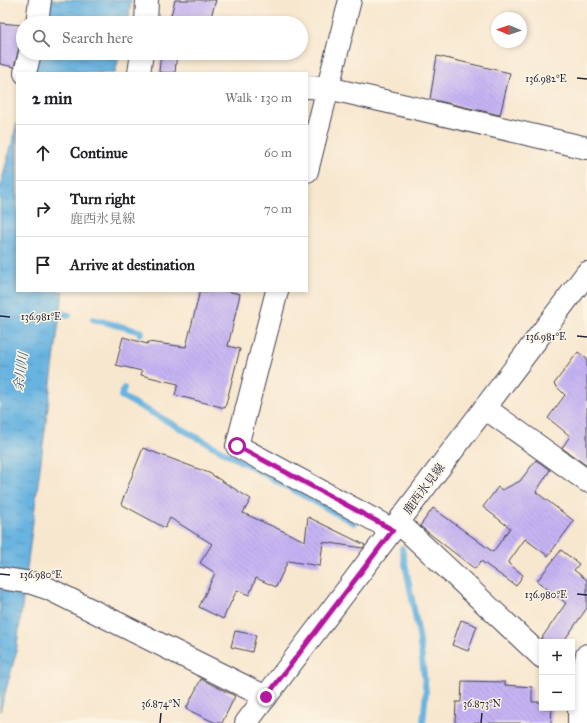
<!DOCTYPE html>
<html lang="en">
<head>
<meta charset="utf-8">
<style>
  :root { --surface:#fff; --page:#f6f6f6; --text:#202124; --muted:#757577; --line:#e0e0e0 }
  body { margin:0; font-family:"IM FELL Great Primer","Noto Serif JP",serif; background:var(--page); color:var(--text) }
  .controls { position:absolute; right:12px; bottom:12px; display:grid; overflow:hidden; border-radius:0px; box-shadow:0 2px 6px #0003 }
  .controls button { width:36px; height:36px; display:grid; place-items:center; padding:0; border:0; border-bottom:1px solid var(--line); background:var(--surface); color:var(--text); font:20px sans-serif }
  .compass { position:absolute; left:491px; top:12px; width:36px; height:36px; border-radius:50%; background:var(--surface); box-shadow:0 2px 6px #0003; rotate:272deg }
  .stop { position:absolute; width:12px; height:12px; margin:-9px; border:3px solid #b5179e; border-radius:50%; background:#fff }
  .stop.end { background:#b5179e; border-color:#fff; box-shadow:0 1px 4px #0008 }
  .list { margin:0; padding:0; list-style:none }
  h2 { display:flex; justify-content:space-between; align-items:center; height:52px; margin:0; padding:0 16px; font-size:17px }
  h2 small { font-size:13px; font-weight:400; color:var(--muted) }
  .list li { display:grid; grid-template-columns:26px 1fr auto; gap:12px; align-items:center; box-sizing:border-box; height:56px; padding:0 16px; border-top:1px solid var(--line) }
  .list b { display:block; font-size:15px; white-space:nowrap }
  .list p { margin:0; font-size:13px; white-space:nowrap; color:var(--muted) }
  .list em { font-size:13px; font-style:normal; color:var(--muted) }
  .icon { flex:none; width:22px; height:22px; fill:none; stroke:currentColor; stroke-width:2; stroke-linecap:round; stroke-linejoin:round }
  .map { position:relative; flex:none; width:587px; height:723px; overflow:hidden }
  .search { position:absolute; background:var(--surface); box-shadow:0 2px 6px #0003; left:16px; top:16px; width:292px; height:44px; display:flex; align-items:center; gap:10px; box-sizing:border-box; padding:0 14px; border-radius:22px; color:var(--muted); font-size:15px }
  .panel { position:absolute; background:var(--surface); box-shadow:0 2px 6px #0003; left:16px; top:72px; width:292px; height:220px; border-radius:0px }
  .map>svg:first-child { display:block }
  .water { fill:url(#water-ripples); stroke:#446a8e }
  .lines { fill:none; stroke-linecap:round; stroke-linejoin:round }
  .stream { stroke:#67b3e0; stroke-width:6 }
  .building { fill:url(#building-back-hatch) }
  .minor-casing { stroke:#424051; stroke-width:24 }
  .major-casing { stroke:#424051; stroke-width:24 }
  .minor { stroke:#fff; stroke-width:22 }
  .major { stroke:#fff; stroke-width:22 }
  .route { stroke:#b5179e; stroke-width:5 }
  .ticks { fill:none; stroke:#22223b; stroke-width:1.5 }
  .labels { text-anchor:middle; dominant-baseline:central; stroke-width:3; stroke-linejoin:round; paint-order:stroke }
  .street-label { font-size:12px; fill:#22223b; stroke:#fcf5e5 }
  .water-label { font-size:13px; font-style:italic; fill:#3a5575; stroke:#fcf5e5 }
  .ticks-label { font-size:10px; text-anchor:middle; fill:#22223b; stroke:#fcf5e5; stroke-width:3; stroke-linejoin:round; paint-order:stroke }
</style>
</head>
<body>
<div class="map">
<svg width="587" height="723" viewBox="0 0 587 723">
  <defs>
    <pattern id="water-ripples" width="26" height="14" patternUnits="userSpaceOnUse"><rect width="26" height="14" fill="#67b3e0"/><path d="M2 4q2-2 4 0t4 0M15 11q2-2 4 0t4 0" fill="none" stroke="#5491b7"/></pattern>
    <pattern id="building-back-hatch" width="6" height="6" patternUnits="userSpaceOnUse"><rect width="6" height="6" fill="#c5b3f3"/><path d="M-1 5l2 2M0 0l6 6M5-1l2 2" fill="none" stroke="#a99ad1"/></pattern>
  </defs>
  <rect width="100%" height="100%" fill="#fcf5e5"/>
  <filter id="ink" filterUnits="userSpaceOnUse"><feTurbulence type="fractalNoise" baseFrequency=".025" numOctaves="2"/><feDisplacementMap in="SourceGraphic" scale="8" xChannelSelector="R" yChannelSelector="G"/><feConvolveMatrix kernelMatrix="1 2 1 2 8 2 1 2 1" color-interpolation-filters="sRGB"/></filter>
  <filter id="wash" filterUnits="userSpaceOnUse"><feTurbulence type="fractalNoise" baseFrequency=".012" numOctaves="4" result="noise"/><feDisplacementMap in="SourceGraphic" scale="16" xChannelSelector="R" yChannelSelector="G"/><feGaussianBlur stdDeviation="0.9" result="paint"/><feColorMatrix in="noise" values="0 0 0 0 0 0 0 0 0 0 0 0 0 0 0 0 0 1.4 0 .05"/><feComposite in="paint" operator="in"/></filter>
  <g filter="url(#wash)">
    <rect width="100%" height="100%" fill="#f8e7cf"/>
    <!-- water -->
    <path class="water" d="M49,0H131L128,23H43Z
      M36,53H120L115,73H31Z
      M17,123V291H63L16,653L0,712V187Z"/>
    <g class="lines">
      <!-- stream -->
      <path class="stream" d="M52,311L69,315
        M93,319L142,332L140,334
        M124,388L121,396L354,523
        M402,548L419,635L426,692L423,723"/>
    </g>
    <g id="blocks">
      <!-- building -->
      <path class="building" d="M175,0H216L209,23L194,20L193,23H169Z
        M0,23L22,25L19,48L14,67L0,64Z
        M161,53H177L175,73L159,72Z
        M437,56L510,73L500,115L430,99Z
        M200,291H226L240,294L228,346L240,349L225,408L175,395L178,384L141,375L142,371L116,365L123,337L147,344L148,342L186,347Z
        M578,352L587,359V466L562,448L570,436L548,418L565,395L554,384Z
        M143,448L209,473L251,499L243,513L305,541L308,517L365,545L363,548L323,542L320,566L288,561L276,587L256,578L249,595L237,590L223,619L199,607L215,573L200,563L212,544L170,518L165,528L121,504Z
        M536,460L550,470L536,492L574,521L548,556L525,539L508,563L523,575L516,586L481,561L475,569L420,526L433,508L493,552L510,528L483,507L498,487L502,490L520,481Z
        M561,550L579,564L574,570L587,580V608L563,642H544L541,639L566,603L537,581Z
        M461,620L477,626L468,651L452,645Z
        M235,631L256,635L252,652L231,647Z
        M201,679L235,696L222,723H216L186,709Z
        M462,681L505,682V685L532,687V702H542V708H552L551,723H455L456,702H461Z"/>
    </g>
  </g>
  <g filter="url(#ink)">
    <use href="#blocks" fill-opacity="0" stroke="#424051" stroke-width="1"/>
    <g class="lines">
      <defs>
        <path id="minor" d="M37,23L40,0
          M146,23L147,0
          M25,73L30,53
          M139,73L142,53
          M307,87L328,88L587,148
          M307,171L350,0
          M277,291L237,446L393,530
          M485,408L587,481
          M399,523L542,657
          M0,578L32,583L47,588L266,697
          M579,723V691L587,655"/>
        <path id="major" d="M246,723L587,273"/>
      </defs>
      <!-- minor casing -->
      <use href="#minor" class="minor-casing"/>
      <!-- major casing -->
      <use href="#major" class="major-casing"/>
      <!-- minor -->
      <use href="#minor" class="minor"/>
      <!-- major -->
      <use href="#major" class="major"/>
    </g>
  </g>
  <g class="lines" filter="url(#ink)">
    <!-- route -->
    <path class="route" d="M237,446L393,530L266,697"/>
  </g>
  <!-- ticks -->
  <path class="ticks" d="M577,78L587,79M0,316L10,317M577,336L587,337M0,574L10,575M577,594L587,595M160,723L161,713M481,723L482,713"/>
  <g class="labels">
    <!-- street labels -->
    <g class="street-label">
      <text transform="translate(424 489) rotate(-53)">鹿西氷見線</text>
    </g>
    <!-- water labels -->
    <g class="water-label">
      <text transform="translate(21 372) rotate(-82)">余川川</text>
    </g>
  </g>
  <g class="ticks-label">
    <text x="546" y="82">136.982°E</text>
    <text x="41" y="320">136.981°E</text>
    <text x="546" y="340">136.981°E</text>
    <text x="41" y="578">136.980°E</text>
    <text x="546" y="598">136.980°E</text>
    <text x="161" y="707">36.874°N</text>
    <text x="482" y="707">36.873°N</text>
  </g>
</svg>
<div class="controls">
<button>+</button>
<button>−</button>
</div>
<svg class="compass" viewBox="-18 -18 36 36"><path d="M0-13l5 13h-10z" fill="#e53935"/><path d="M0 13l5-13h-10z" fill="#757577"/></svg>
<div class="stop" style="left:237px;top:446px"></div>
<div class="stop end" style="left:266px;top:697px"></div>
<div class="search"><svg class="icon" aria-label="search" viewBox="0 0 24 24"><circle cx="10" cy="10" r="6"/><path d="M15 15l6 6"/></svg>Search here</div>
<section class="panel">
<h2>2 min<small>Walk · 130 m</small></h2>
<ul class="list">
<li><svg class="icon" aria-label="ahead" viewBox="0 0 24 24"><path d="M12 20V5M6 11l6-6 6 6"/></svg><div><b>Continue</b></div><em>60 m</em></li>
<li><svg class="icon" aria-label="right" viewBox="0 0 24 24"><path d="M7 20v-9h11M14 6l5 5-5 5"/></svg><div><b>Turn right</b><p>鹿西氷見線</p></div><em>70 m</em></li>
<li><svg class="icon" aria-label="arrive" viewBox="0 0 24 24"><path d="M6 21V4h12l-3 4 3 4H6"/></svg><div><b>Arrive at destination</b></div></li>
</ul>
</section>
</div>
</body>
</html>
